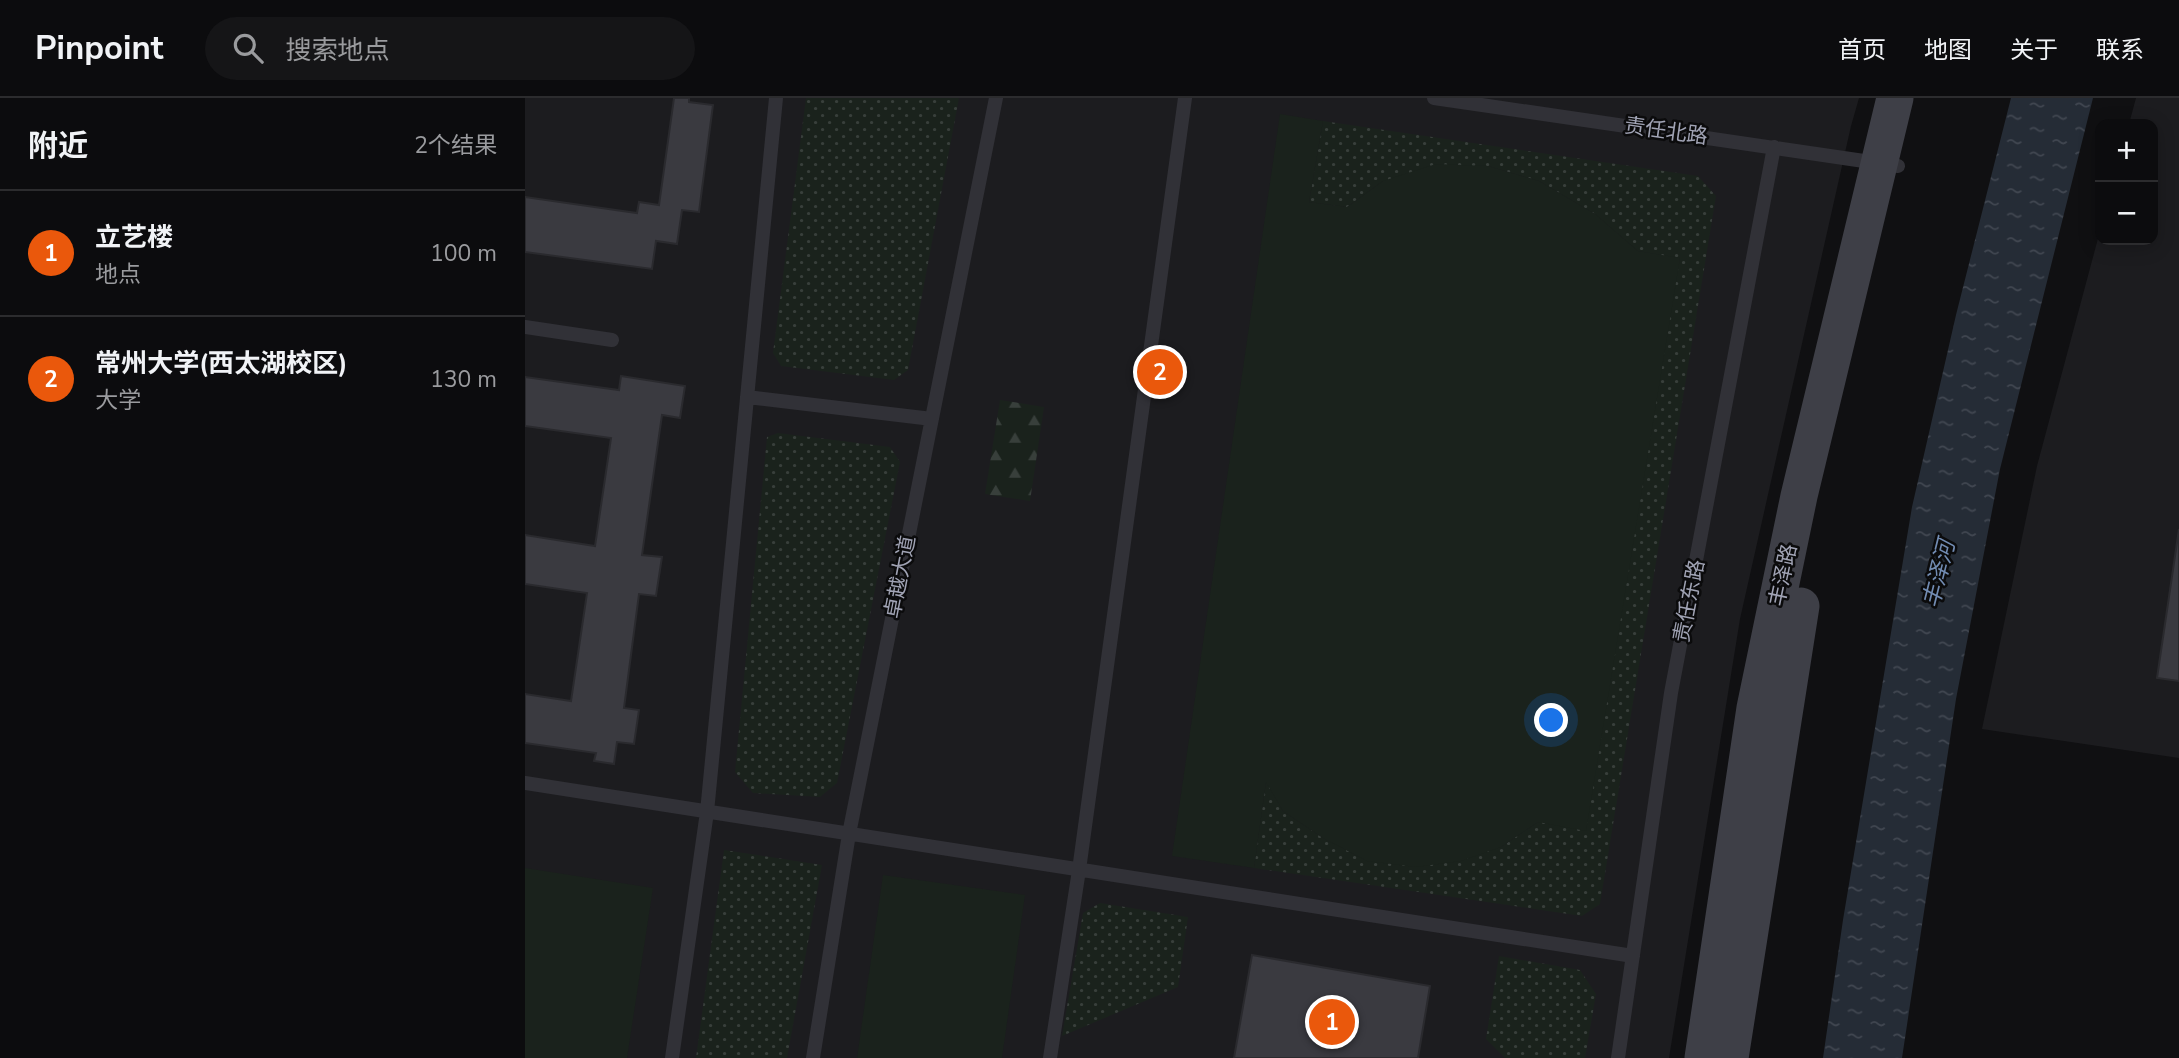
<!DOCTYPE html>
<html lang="zh">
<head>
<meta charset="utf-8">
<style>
  :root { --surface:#0c0c0e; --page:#151517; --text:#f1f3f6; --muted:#9a9b9e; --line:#2c2c2e; --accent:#ea580c }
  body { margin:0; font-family:"Nunito Sans","Noto Sans SC",sans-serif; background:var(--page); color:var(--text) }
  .controls { position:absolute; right:21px; top:21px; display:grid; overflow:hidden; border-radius:14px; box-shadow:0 4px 18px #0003 }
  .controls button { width:63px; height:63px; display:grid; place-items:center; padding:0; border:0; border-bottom:2px solid var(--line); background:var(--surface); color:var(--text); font:35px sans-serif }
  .you { position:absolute; left:1027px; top:623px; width:24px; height:24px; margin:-18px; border:5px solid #fff; border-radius:50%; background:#1a73e8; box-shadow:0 0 0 10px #1a73e833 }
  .badge { display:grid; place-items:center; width:46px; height:46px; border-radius:50%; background:var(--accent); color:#fff; font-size:23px; font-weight:700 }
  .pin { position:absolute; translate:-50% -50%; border:4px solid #fff; box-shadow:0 2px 7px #0006 }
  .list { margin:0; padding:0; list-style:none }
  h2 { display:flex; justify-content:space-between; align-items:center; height:91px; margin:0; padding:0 28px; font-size:30px }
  h2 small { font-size:23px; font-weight:400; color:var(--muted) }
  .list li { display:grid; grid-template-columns:46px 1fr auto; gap:21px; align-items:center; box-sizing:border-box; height:126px; padding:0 28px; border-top:2px solid var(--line) }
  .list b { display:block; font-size:26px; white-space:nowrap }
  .list p { margin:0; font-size:23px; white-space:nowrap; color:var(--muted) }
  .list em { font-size:23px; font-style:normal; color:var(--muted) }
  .icon { flex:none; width:38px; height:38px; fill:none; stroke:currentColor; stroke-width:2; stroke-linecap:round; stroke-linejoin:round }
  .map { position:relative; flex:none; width:1654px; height:960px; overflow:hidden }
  header { display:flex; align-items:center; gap:42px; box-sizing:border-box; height:98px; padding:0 35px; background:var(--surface); border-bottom:2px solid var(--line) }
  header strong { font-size:33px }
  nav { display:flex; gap:38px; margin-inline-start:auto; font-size:24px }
  .search { width:490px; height:63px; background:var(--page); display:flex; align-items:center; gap:18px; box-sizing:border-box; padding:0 24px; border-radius:38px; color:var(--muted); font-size:26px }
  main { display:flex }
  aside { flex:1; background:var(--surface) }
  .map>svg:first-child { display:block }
  .built { fill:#1c1c1f }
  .grass { fill:url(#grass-dots) }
  .forest { fill:url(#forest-firs) }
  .green { fill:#1a221c }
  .water { fill:url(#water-ripples) }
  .building { fill:#3a3a40; stroke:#2a2a2e; stroke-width:2 }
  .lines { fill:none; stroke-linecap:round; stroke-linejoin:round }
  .lane { stroke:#313137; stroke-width:14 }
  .secondary { stroke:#3e3f47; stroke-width:37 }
  .labels { text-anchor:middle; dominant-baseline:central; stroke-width:5; stroke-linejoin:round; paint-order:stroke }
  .street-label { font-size:21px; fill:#a0a3b4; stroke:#0b0b0c }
  .water-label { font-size:23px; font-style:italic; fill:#728cb3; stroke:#0b0b0c }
</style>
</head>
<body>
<header>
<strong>Pinpoint</strong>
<div class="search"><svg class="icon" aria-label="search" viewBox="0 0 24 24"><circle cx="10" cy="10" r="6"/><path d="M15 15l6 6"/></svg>搜索地点</div>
<nav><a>首页</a><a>地图</a><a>关于</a><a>联系</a></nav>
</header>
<main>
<aside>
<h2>附近<small>2个结果</small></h2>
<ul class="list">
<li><span class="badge">1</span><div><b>立艺楼</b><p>地点</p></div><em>100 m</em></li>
<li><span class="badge">2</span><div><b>常州大学(西太湖校区)</b><p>大学</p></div><em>130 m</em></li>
</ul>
</aside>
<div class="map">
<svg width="1654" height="960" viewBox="0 0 1654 960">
  <defs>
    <pattern id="grass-dots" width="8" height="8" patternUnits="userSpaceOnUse" patternTransform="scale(1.75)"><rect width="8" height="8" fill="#1a221c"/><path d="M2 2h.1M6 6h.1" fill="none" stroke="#383f3b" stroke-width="1.8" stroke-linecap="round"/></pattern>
    <pattern id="forest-firs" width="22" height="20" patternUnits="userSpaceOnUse" patternTransform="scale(1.75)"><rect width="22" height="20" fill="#1a221c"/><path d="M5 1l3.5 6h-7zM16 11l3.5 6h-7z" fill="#383f3b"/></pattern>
    <pattern id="water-ripples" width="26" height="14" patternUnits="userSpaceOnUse" patternTransform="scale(1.75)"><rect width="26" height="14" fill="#252c36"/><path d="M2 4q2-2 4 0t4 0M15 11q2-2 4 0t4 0" fill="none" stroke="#414751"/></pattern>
  </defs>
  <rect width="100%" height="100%" fill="#101012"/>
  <!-- built -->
  <path class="built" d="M0,0H1334L1326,28L1215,521L1144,960H0Z
    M1611,0H1654V660L1457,631L1512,368L1575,133V142H1628V26H1604Z"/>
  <!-- grass -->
  <path class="grass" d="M281,0H434L383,272L369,282L256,268L248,255Z
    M798,23L1173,78L1191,98L1075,806L1057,818L729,770L741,683L758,713L798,740L843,763L976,749L1013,724L1155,161L1113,153L1070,116L1014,83L963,68L858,83L822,109L784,104Z
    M253,335L365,349L375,364L312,685L295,699L228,695L210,674L242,339Z
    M199,752L297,767L262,960H171Z
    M575,805L663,819L653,889L537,938L558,815Z
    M974,858L1055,872L1071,896L1060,960H980L961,941Z"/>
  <!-- forest -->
  <path class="forest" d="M475,302L519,309L505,403L460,396Z"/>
  <!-- green -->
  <path class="green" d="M755,16L798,23L784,104L822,109L858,83L911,66L963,68L1014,83L1070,116L1113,153L1155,160L1061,733L1013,724L976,749L936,763L891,769L842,763L798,740L758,713L741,684L729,770L647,758Z
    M0,770L128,790L102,960H0Z
    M358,777L500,797L477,960H332Z"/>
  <!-- water -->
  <path class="water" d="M1486,0H1568L1475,371L1431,601L1377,960H1298L1318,822L1387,409L1431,217Z"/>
  <!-- building -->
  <path class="building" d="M149,0H164V4L188,7L174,114L157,112L152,146L131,143L127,171L0,154V99L112,115L114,104L134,107Z
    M96,278L160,288L155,320L137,317L117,457L137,459L131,498L114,496L99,610L114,612L109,646L92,644L89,666L69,663L71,655L0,645V596L46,603L62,495L0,486V437L70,448L86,340L0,328V279L94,292Z
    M1654,431V583L1632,580Z
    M727,857L905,888L893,960H709Z"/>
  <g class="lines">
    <!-- lane -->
    <path class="lane" d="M909,0L1373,68
      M0,229L87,242
      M222,299L407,321
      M0,685L1108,858
      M147,960L182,714L251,0
      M288,960L324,736L471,0
      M525,960L554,772L660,0
      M1093,960L1146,595L1249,49"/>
    <!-- secondary -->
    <path class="secondary" d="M1178,960L1230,610L1274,398L1370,0
      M1205,960L1276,508"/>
  </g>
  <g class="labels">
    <!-- street labels -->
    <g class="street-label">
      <text transform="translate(1141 33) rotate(8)">责任北路</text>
      <text transform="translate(1258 477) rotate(-78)">丰泽路</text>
      <text transform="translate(375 479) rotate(-79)">卓越大道</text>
      <text transform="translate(1164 503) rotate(-79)">责任东路</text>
    </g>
    <!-- water labels -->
    <g class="water-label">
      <text transform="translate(1414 476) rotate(-76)">丰泽河</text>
    </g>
  </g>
</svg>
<div class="controls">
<button>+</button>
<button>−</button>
</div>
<div class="you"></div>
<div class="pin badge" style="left:807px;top:924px">1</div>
<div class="pin badge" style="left:635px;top:274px">2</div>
</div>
</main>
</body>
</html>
